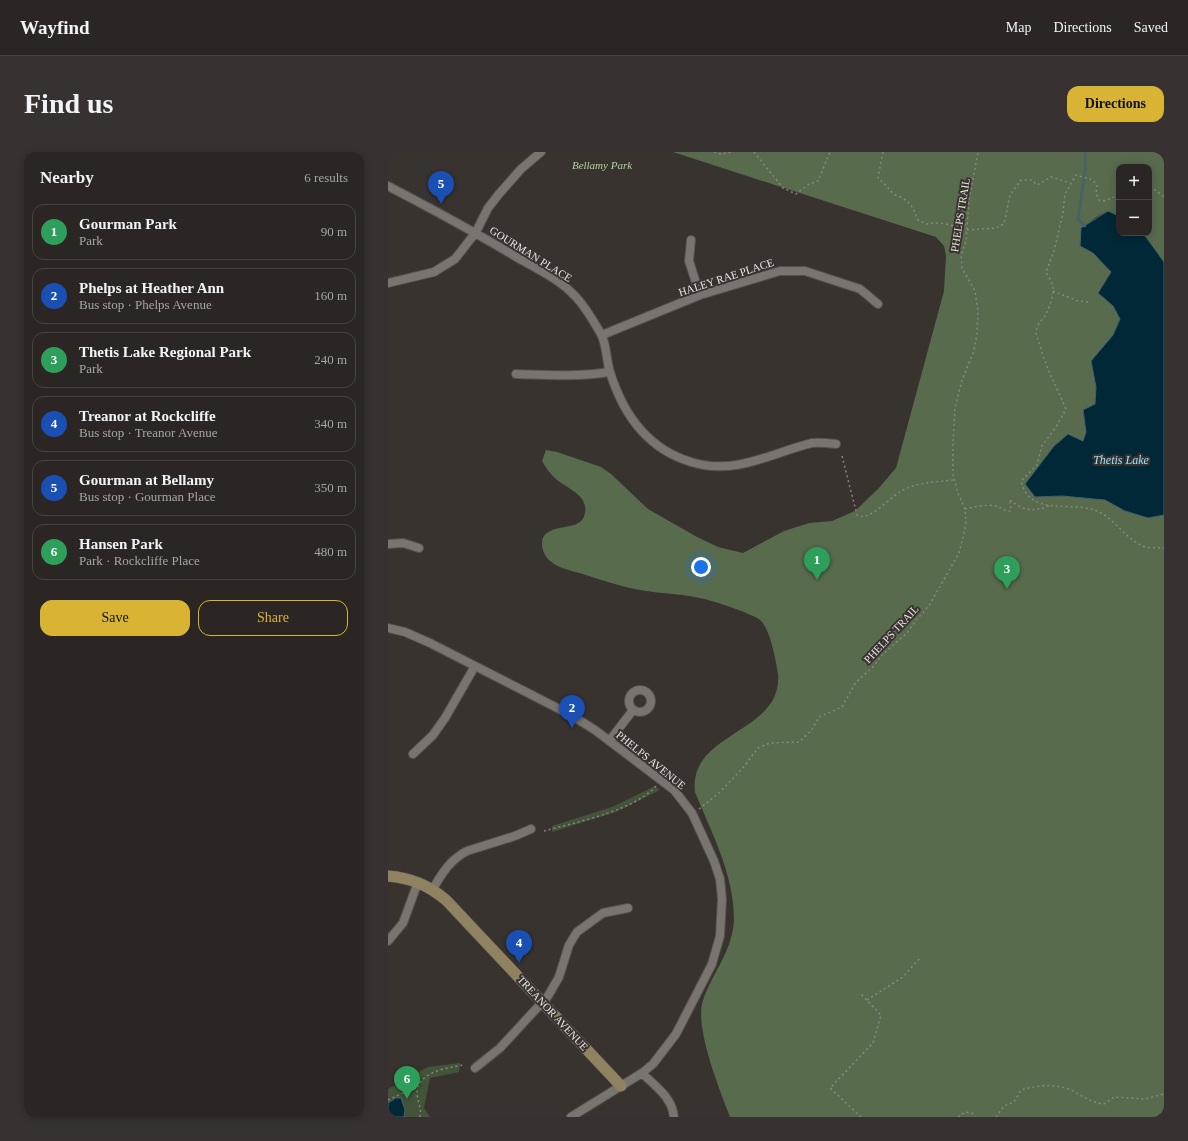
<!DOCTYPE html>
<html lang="en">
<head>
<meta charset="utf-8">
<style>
  :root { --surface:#2b2624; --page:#373231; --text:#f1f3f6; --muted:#a6a5a6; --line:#474341; --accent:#d9b434 }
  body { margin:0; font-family:Georgia,serif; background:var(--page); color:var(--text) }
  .controls { position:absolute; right:12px; top:12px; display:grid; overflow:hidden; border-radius:8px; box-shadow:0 2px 10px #0003 }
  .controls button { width:36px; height:36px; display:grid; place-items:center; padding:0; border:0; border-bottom:1px solid var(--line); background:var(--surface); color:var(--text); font:20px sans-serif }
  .you { position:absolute; left:313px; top:415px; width:14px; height:14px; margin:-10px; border:3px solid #fff; border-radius:50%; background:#1a73e8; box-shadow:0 0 0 6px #1a73e833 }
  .badge { display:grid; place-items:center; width:26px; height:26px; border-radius:50%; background:var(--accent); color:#fff; font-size:13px; font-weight:700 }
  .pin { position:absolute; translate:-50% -33px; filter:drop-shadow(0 1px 2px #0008) }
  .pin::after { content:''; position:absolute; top:21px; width:14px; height:12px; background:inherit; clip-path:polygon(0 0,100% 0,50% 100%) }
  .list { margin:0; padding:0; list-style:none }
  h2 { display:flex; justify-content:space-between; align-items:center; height:52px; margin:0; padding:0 16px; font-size:17px }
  h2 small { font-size:13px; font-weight:400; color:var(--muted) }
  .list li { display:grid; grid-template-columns:26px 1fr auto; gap:12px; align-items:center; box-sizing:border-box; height:56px; margin:0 8px 8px; padding:0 8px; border:1px solid var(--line); border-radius:12px }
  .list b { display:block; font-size:15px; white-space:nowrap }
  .list p { margin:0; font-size:13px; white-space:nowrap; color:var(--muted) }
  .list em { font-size:13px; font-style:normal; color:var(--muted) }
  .actions { display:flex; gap:8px; padding:12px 16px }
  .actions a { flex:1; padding:9px 0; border:1px solid var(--accent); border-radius:12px; text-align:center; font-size:14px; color:var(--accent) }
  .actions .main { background:var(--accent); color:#111 }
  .map { position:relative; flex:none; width:776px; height:965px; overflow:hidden; border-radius:12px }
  header { display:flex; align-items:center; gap:24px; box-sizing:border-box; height:56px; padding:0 20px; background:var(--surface); border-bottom:1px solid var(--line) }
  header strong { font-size:19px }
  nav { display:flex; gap:22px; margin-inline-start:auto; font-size:14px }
  .intro { display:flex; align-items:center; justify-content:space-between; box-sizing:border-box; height:96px; padding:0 24px }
  h1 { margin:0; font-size:28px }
  .button { padding:10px 18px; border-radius:12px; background:var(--accent); color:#111; font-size:14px; font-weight:700 }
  main { display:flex; gap:24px; padding:0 24px }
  aside { flex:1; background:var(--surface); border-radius:12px; box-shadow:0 2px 10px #0003 }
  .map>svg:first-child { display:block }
  .green { fill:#44543b }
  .forest { fill:#586b4d }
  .water { fill:#002837; stroke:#46616b }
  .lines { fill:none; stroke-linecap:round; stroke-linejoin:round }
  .stream { stroke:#46616b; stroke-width:2.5 }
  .street-casing { stroke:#54504d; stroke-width:10 }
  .secondary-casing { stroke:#54504d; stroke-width:12 }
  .path { stroke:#8a8583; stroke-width:1.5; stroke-dasharray:2 3; stroke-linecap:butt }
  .street { stroke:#7a7470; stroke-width:8 }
  .secondary { stroke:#8f8260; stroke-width:11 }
  .labels { text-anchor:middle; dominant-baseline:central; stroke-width:4; stroke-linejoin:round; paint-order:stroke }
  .park-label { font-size:11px; font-style:italic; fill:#b1d49e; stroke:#393330 }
  .street-label { font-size:11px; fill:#e8e5e3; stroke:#393330 }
  .water-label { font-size:12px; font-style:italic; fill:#9ae1ff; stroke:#393330 }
</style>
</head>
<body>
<header>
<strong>Wayfind</strong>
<nav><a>Map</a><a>Directions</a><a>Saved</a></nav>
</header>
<div class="intro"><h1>Find us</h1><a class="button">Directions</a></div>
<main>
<aside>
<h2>Nearby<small>6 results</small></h2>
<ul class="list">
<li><span class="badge" style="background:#2e9e5b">1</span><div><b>Gourman Park</b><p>Park</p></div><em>90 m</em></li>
<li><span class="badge" style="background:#1a4fb4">2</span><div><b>Phelps at Heather Ann</b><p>Bus stop · Phelps Avenue</p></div><em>160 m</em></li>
<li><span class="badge" style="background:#2e9e5b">3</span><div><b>Thetis Lake Regional Park</b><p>Park</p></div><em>240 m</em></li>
<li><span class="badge" style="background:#1a4fb4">4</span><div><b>Treanor at Rockcliffe</b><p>Bus stop · Treanor Avenue</p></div><em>340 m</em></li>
<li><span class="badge" style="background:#1a4fb4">5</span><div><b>Gourman at Bellamy</b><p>Bus stop · Gourman Place</p></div><em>350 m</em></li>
<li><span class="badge" style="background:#2e9e5b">6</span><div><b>Hansen Park</b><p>Park · Rockcliffe Place</p></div><em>480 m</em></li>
</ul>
<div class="actions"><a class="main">Save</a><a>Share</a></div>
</aside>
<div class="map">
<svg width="776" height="965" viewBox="0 0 776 965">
  <rect width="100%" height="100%" fill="#393330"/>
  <!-- green -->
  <path class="green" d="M267,634L272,638L228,660L164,680V674L224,655Z
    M72,911L71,920L42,926L36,956L42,965H0V937L40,915Z"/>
  <!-- forest -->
  <path class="forest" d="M285,0H776V110L755,81H761V15H731V64L720,59C699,69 698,72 693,94L705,101L723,120L710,141L725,154L732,167L725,183L703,209L708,235L707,252L695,258L698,280L695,289L650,316L638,332L647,345L674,344L717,348L737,359L760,366L776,363V965H342C332,938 306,876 315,848C325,820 345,798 346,767C346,722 323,680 307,640C300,579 395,582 390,522C388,509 383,481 374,470C370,465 362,463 356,460C338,453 320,447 301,444C283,441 265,441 247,437C231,434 214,428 198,423C186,419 171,417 162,409C157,404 155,400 154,393C153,372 182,378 192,370C197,366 198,359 197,354C195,341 175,334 167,326C161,321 158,315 154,309L158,298L169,300L213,315L223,322L260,357L309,385L330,395L355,401L396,379L421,371L444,369L467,359L491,336L508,316L556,139L558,104L556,94L548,85Z"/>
  <!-- water -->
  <path class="water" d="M720,59L731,64V81H755L776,110V363L760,366L737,359L717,348L674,344L647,345L637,332L666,294L680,282L695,289L698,280L695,258L707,252L708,235L703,209L725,183L732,167L725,154L710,141L723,120L705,101L692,94L693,76Z
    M8,946H13L17,958L16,965H0V951Z"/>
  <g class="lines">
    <!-- stream -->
    <path class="stream" d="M697,0V19L690,67L697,74"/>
    <defs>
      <path id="street" d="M0,34C44,57 87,80 130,106C150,117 172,128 187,144C197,154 206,170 213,182C219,193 218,208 222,220C235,262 260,297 303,310C347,324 383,301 424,291C431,290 440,291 448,292
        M303,88L301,109L312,143
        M0,131L46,120L67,107L88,80L100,56L111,42L133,17L153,0
        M214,183L312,143L392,119H417L472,137L490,152
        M128,222C160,223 190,225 222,220
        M0,392L15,391L31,396
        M0,476L17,480L42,491L183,563L207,578L286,638L304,661L326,709L332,727L334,747L332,784L324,812L288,882L265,912L254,921L183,965
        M241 549a11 11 0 1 1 22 0a11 11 0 1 1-22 0Z
        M222,588L245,558
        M25,602L45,583L57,566L87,514
        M45,737C54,721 62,708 79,699L127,684L143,677
        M0,789L15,771L30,730
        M87,916L112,896L160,844L171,825L181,793L189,780L215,761L240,756
        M254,921C267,934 284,945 286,965"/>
      <path id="secondary" d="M0,724C23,726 40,733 58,748L233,934"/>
    </defs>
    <!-- street casing -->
    <use href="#street" class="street-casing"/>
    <!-- secondary casing -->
    <use href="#secondary" class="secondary-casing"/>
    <!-- path -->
    <path class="path" d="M326,0L333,2L344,0
      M366,0L395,36L408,42L421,32L430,29L442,0
      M495,0L490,26C497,31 500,37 506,42C508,44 512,44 514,46C524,51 526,59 530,68L539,72C547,70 557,71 565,74L573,70L578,73
      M761,37L767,38L776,45
      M731,43L716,49L711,48L708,42L709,34L705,28L688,23L677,42L675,61L666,99L658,120C660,125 665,130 665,136C666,142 662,154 659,160C656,167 648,172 648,181C648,184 650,187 651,190C657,214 668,234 678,257L668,275L654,294L649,313L633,329C642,366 683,348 709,359C727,367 738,387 755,394C761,397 769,395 776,396
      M579,78L608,76L616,72L622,43L633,28H644L649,33L663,25L682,31
      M665,139L690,149L700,150
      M454,304L469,363C479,371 501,347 510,341C526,330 547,330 566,328
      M622,348C636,359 644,360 661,354
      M577,357C585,355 600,352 608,354C615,356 615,359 623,359L622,348
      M311,657L331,641L354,617L370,596L382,591L411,590L423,579L431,565L454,555L468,530L484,516L495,502L519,481L529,467L534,462L542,452L571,401L576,381L578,370L577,357L570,341L565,323V292L567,256L574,228L586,199L589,181L590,159L587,139L574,116L573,103L578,89L581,48L590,0
      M156,679C188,670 246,659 268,634
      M479,848L515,825L532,806
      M0,948L24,937L31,931
      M32,965C34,957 29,948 29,940C30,920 59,916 75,913
      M473,965L442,936L485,891L493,863L473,842
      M570,965L577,960L584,961L587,965
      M608,965L616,954L626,950L633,938C650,933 669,931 685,939C696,945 704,951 716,952L726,945L757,947L776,942"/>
    <!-- street -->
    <use href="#street" class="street"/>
    <!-- secondary -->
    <use href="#secondary" class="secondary"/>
  </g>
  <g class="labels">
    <!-- park labels -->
    <g class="park-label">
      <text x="214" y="13">Bellamy Park</text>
    </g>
    <!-- street labels -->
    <g class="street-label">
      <text transform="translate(572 63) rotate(-81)">PHELPS TRAIL</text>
      <text transform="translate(143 102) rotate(32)">GOURMAN PLACE</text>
      <text transform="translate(338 125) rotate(-18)">HALEY RAE PLACE</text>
      <text transform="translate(503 482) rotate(-47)">PHELPS TRAIL</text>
      <text transform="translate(263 608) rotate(39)">PHELPS AVENUE</text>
      <text transform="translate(165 861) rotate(47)">TREANOR AVENUE</text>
    </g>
    <!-- water labels -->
    <g class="water-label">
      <text x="733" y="308">Thetis Lake</text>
    </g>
  </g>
</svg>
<div class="controls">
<button>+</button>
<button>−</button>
</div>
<div class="you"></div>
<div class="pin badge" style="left:429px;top:428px;background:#2e9e5b">1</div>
<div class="pin badge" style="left:184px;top:576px;background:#1a4fb4">2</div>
<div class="pin badge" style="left:619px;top:437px;background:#2e9e5b">3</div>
<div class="pin badge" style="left:131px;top:811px;background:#1a4fb4">4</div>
<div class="pin badge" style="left:53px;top:52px;background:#1a4fb4">5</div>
<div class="pin badge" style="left:19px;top:947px;background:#2e9e5b">6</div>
</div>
</main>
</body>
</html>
